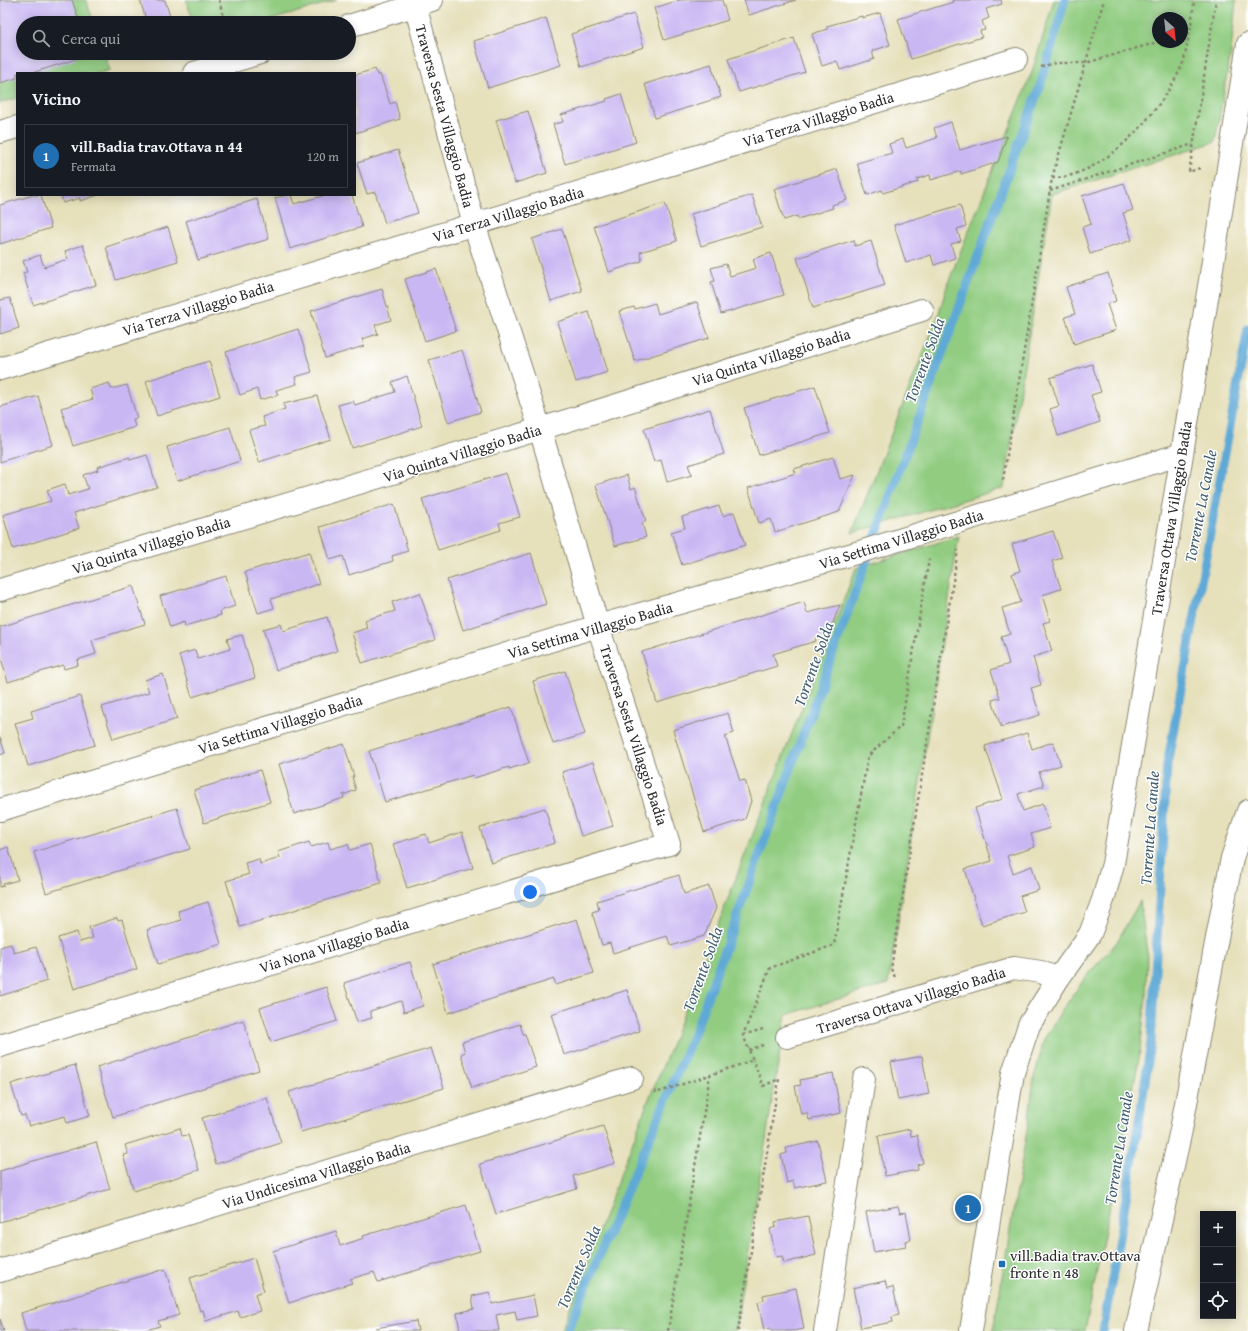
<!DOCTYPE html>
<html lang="it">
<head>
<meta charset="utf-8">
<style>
  :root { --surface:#171b24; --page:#20242c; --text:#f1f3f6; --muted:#9ea1a6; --line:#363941; --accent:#1f6fb2 }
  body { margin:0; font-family:"Gentium Book Plus",serif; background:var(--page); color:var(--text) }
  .controls { position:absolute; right:12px; bottom:12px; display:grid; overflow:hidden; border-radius:0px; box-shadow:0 2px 10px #0003 }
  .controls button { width:36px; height:36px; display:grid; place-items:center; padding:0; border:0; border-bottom:1px solid var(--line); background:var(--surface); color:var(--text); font:20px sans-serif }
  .compass { position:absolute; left:1152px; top:12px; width:36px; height:36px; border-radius:50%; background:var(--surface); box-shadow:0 2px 10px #0003; rotate:153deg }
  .you { position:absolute; left:530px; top:892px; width:14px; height:14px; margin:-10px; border:3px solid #fff; border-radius:50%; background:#1a73e8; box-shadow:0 0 0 6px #1a73e833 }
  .badge { display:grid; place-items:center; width:26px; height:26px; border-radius:50%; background:var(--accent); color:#fff; font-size:13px; font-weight:700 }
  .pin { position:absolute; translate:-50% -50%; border:2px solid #fff; box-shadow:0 1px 4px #0006 }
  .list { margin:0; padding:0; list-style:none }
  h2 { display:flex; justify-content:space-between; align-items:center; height:52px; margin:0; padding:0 16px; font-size:17px }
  h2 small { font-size:13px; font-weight:400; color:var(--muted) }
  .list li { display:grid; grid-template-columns:26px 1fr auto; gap:12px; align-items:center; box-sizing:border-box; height:64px; margin:0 8px 8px; padding:0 8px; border:1px solid var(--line); border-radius:0px }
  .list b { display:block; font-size:15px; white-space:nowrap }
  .list p { margin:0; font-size:13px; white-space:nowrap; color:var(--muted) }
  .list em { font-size:13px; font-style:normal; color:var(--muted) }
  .icon { flex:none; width:22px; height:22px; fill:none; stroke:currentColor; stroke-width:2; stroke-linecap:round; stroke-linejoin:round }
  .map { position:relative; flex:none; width:1248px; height:1331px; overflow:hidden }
  .search { position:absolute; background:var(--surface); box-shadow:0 2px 10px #0003; left:16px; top:16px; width:340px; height:44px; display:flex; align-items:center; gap:10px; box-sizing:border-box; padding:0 14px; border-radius:22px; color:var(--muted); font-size:15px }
  .panel { position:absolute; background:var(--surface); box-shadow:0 2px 10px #0003; left:16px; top:72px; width:340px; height:124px; border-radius:0px }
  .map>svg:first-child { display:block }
  .green { fill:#91cc81; stroke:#5e7c56; fill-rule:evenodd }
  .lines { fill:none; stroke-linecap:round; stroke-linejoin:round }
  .stream { stroke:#5ea9d6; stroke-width:9 }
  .building { fill:#c9b7f3 }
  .street-casing { stroke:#888673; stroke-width:24 }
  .path { stroke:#888673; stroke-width:2.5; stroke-dasharray:3 3; stroke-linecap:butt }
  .street { stroke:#fff; stroke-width:22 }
  .poi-dot { fill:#1f6fb2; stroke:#fff; stroke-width:1.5 }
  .labels { text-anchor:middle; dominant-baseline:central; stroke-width:3; stroke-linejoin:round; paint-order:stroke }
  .street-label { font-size:15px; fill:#2b2b2b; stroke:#fff }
  .poi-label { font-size:15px; fill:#2b2b2b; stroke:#fff; text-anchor:start }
  .water-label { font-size:16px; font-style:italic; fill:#3f5d6f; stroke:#fff }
</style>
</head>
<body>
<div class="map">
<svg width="1248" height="1331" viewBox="0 0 1248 1331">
  <rect width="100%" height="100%" fill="#fff"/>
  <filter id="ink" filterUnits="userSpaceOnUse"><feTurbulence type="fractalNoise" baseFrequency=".025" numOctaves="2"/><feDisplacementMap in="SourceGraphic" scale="8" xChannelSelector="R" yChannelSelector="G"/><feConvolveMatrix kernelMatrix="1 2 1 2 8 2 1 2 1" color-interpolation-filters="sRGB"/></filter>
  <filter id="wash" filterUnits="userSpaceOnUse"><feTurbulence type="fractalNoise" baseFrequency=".012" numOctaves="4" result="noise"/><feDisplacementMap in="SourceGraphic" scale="16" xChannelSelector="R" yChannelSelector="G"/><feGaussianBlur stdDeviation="0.9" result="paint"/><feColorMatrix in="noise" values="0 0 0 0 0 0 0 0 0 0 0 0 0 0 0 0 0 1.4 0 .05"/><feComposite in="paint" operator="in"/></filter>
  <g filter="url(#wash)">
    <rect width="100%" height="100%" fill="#e6e0bb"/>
    <!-- green -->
    <path class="green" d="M0,0H86L94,23H23V53H104L110,70L100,73H17V98L0,103Z
      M186,0H337L262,23H194Z
      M1054,0H1236L1231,52L1215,142L1052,194L1004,488L852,533L938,316L948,283L1032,72ZM1158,18H1182V42H1158Z
      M959,536L888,984L786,1015L735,1331H561L648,1101L667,1056L856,568Z
      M1140,901L1147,952L1146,999L1139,1059L1085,1331H993L1028,1124L1034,1078L1044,1039L1060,1013L1085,978L1116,943Z"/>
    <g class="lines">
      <!-- stream -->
      <path class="stream" d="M567,1331L694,1034L1041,83L1065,0
        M1103,1331L1138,1128L1151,1042L1167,765L1248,329"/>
    </g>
    <g id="blocks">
      <!-- building -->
      <path class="building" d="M0,0H72L80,23H23V53H75L76,59L32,73H17V78L0,83Z
        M140,0H165L172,23H147Z
        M680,0H722L728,20L664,40L654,8Z
        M744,0H796L749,15Z
        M952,0H1001L1002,4L986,9L989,18L982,21L985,30L980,31L982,37L911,59L898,19L953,2Z
        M880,13L890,45L872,51L874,59L840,70L837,61L822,66L812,34L827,29V26L862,16V18Z
        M634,14L644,47L581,67L571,34Z
        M546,18L561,65L488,88L474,41Z
        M794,38L805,72L739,92L728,59Z
        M711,64L721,97L655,118L645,84Z
        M375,69L377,75L380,74L390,104L395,102L400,119L355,133V75Z
        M621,94L636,142L565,164L553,124L563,122L561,115L607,101L606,99Z
        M528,111L547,173L515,183L496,120Z
        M951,122L960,150L1007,136L998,162L961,174V171L931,180L930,175L917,179L918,182L883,193L882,190L867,195L857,163L892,153L889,144L903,139L906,148L937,138L934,128Z
        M398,150L418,213L385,223L375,192L367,194L357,163Z
        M837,169L847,200L832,205L833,208L798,219L797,216L784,220L774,189Z
        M1124,183L1133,210L1123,213L1132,240L1090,254L1082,227L1091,224L1082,196Z
        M33,195H41L51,228L0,244V205Z
        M61,195H98L80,201V198L63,203Z
        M287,195H291L294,204L326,195H352L362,227L290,249L275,198Z
        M752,195L762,227L701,246L691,214Z
        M257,199L269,239L198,260L186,221Z
        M665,203L677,241L640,252L642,261L609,272L594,226Z
        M960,205L966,226L957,229L961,241L951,244L955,258L934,265L931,255L906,263L894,225Z
        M168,227L178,261L116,280L106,247Z
        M562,229L582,291L551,301L532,239Z
        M854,240L855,246L871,241L885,285L813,308L797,258Z
        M83,245L96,285L33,305L23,273L27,272L23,261L40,255L44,267L68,259L65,251Z
        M771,253L784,295L721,314L711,282L715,281L711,268L726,264L730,276L756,268L753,259Z
        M436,269L456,331L425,341L405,279Z
        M1108,273L1116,301L1107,304L1116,330L1074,344L1065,317L1075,314L1066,287Z
        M382,289L391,320L375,325L378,334L362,339L364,346L325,358L311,311Z
        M10,298L19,328L0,334V300Z
        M697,302L709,338L635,361L619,311L634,307L635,309L655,303L658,314Z
        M589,312L608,372L576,382L557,322Z
        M298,329L312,372L295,377L297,384L276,390L278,395L260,400L257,389L240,395L226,352Z
        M462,350L481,412L448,422L429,360Z
        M209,361L220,396L157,416L146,381Z
        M1092,364L1101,392L1091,395L1100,422L1058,436L1050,409L1059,406L1050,378Z
        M407,376L422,426L352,448L338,405L353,401L355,405L395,392L392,382Z
        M109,383L111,389L127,385L137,418L133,419L135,427L73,446L61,408L93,399L90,389Z
        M815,386L830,433L759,455L744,408Z
        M38,396L53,445L0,462V407Z
        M317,396L331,439L259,462L249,430L265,426L262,417L285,409L283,404Z
        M710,409L724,454L688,465L692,475L667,482L661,460L654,462L644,429Z
        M230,427L240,461L177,481L167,447Z
        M147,455L157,487L74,513L79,528L13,549L3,515L51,501L47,490L65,484L68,495L88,489L83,475L98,470L97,467L130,457V460Z
        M833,457L840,479L855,475L839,512L775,532L771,519L759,523L748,488L796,473L794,469Z
        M506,473L520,517L499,523L501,530L438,550L422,499Z
        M627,475L631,489L635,487L646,521L642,523L646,537L615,546L596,485Z
        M394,504L408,551L392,556L393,561L349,575L343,556L330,560L320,527Z
        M719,506L723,516L734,512L745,545L682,565L671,532L685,528L682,517Z
        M1053,531L1062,558L1052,561L1061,589L1042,595L1050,621L1043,623L1052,651L1033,657L1041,685L1031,688L1040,715L1001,727L992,700L1000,698L991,670L1009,664L1001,637L1010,634L1002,608L1021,602L1012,574L1020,571L1012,544Z
        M309,552L319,584L271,599L274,608L258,613L245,572Z
        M531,553L546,604L463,630L447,580Z
        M226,576L235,606L220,611L221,615L185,626L184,622L170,627L160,596Z
        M133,586L145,624L92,640L96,654L77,660L78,665L64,669L63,665L8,682L0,655V627Z
        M420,593L435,640L362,663L352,633L367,628L365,620L395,611L392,602Z
        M804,602L807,613L840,605L828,635L815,639L816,641L773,654L777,666L657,703L642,652Z
        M327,617L337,651L276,670L263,629L281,624L283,631Z
        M242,635L255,678L192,697L179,655L195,650L198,659L230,649L227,639Z
        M565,671L585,734L553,744L533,681Z
        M163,674L177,719L113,739L102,707L149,692L145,680Z
        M80,696L95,745L28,766L15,723L33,718L31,711Z
        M511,707L529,763L509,769V767L474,778L473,775L385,802L369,751Z
        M728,713L734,733L725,736L740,781L745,780L751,801L745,819L704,832L673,730Z
        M1027,733L1032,749L1053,742L1061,765L1039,772L1044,786L1018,794L1023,811L1043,804L1050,828L1031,834L1035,847L1007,856L1013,873L1032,866L1039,890L1020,896L1025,912L982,925L965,869L992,861L975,808L1003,799L985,746Z
        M0,737L5,753L0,755Z
        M344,744L354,777H352L356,790L343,795L344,798L294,814L279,764Z
        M593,762L613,826L581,836L562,772Z
        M260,770L270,802L204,823L194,790Z
        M177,808L190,849L46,893L34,852Z
        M545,808L555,843L491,863L480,828Z
        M462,832L473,868L407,888L393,844L426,834L429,843Z
        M309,842L311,847L328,842L330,849L348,844L350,850L370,844L381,883L240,927L226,881L249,874L245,863L259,859L260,864L280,858L278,852Z
        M8,847L18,880L3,884L4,886L0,887V850Z
        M679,875L684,894L709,886L716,908L704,936L671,946L667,936L613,953L610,943L602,945L592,912L599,910L597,901Z
        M208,902L221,944L158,964L147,930L181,920L178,911Z
        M117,918L118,921L122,920L137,969L74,989L58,938L77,932L80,942L93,938L89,927Z
        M577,919L594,973L556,985L554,979L448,1013L433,964Z
        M11,944L14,953L36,947L47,981L0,996V947Z
        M410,962L423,1006L404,1012L401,1001L370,1011L372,1018L357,1022L344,983Z
        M326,987L337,1021L271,1042L260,1008Z
        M627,990L640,1031L564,1055L551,1014Z
        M243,1020L259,1070L113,1117L97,1067Z
        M520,1024L523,1034H525L536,1067L472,1088L461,1054L465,1052L462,1042Z
        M431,1048L444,1088L301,1132L289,1092Z
        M922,1056L929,1094L898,1100L891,1062Z
        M75,1065L90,1116L67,1123L65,1116L29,1126L25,1115L21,1116L11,1084Z
        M833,1073L841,1113L809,1120L807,1113L801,1114L795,1086L801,1085L800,1080Z
        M267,1098L281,1143L216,1164L202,1118Z
        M603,1126L615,1163L573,1176L577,1189L496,1214L480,1164Z
        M180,1128L182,1136L188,1135L199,1170L134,1191L123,1155L128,1154L125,1145Z
        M910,1129L911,1136L917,1135L923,1163L917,1165L918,1170L885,1176L878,1136Z
        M818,1141L827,1181L795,1188L793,1181L787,1183L781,1155L787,1153L786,1148Z
        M96,1142L110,1189L0,1222V1171Z
        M466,1205L480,1251L378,1282L374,1272L350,1279L352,1283L289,1303L273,1251L336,1231L340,1246L364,1238L363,1236Z
        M898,1206L900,1213L906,1212L911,1240L905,1241L906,1246L874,1252L866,1212Z
        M808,1216L816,1255L784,1263L782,1256L776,1257L770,1229L776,1227L775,1222Z
        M254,1258L264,1291L255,1294L260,1311L240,1317L238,1311L206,1321L203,1310L200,1311L190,1278Z
        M165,1269L179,1315L158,1321L160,1326L143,1331H26L21,1313Z
        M885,1281L887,1288L893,1287L899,1315L892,1317L893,1322L861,1328L853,1288Z
        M796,1288L804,1329L793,1331H771L770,1328L764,1330L758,1302L764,1300L763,1295Z
        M490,1292L492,1304L533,1295L537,1316L517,1320L515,1311L496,1315L499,1331H460L457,1313L474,1309L472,1296Z
        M0,1319L4,1331H0Z
        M416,1321L418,1331H376V1328Z"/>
    </g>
  </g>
  <g filter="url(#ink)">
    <use href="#blocks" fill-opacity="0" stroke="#888673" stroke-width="1"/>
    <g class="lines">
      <defs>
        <path id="street" d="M349,26L432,0
          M194,73L260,53
          M0,132L17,127
          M0,369L1016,59
          M0,590L540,429L922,310
          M0,810L598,626L856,553L1182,454
          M787,1037L1014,968L1041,972L1058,979
          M0,1046L669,844L598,626L540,429L474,224L415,5
          M0,1271L632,1078
          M825,1331L864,1079
          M971,1331L1013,1073L1029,1025L1058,979L1090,934L1103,900L1113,864L1182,454L1248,44
          M1136,1331L1181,1130L1232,858L1248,811"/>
      </defs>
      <!-- street casing -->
      <use href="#street" class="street-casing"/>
      <!-- path -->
      <path class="path" d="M219,0L225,23
        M1182,35L1189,33
        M1041,67L1055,63H1086L1158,42
        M1200,168L1189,172L1216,0
        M1052,178C1105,178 1164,108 1183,63C1185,57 1186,51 1187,45C1190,30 1193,15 1194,0
        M1050,191L1193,144
        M1003,480L1052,178L1104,0
        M895,977L891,969L958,550
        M743,1035L763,1029
        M749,1050L763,1045
        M655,1090L656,1093L710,1075
        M668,1331L710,1075L753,1060L743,1035L770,968L834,945L868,756L901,726L929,559
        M738,1331L779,1079L763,1086L753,1060"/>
      <!-- street -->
      <use href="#street" class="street"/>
    </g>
  </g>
  <!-- markers -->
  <rect class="poi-dot" x="998" y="1260" width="8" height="8" rx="2"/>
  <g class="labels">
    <!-- street labels -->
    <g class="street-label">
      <text transform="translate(445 116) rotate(75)">Traversa Sesta Villaggio Badia</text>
      <text transform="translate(818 119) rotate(-17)">Via Terza Villaggio Badia</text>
      <text transform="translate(508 214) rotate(-17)">Via Terza Villaggio Badia</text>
      <text transform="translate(198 308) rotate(-17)">Via Terza Villaggio Badia</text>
      <text transform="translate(771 357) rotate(-17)">Via Quinta Villaggio Badia</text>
      <text transform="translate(462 453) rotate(-17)">Via Quinta Villaggio Badia</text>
      <text transform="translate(1171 518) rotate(-81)">Traversa Ottava Villaggio Badia</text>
      <text transform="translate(901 539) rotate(-17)">Via Settima Villaggio Badia</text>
      <text transform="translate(151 545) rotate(-17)">Via Quinta Villaggio Badia</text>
      <text transform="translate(590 630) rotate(-16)">Via Settima Villaggio Badia</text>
      <text transform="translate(280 724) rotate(-17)">Via Settima Villaggio Badia</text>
      <text transform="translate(634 735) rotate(72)">Traversa Sesta Villaggio Badia</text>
      <text transform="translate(334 945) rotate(-17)">Via Nona Villaggio Badia</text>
      <text transform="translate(911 1000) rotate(-17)">Traversa Ottava Villaggio Badia</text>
      <text transform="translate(316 1175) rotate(-17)">Via Undicesima Villaggio Badia</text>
    </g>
    <!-- poi labels -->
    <g class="poi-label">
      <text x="1010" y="1255">vill.Badia trav.Ottava<tspan x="1010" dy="17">fronte n 48</tspan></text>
    </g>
    <!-- water labels -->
    <g class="water-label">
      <text transform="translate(924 360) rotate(-70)">Torrente Solda</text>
      <text transform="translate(1200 506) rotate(-79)">Torrente La Canale</text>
      <text transform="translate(813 664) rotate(-70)">Torrente Solda</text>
      <text transform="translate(1149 828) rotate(-86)">Torrente La Canale</text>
      <text transform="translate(702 969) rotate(-70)">Torrente Solda</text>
      <text transform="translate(1118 1148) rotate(-81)">Torrente La Canale</text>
      <text transform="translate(578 1267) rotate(-67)">Torrente Solda</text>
    </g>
  </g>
</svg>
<div class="controls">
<button>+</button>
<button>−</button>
<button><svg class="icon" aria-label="locate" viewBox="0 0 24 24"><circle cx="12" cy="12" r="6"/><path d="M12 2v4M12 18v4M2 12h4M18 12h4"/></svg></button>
</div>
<svg class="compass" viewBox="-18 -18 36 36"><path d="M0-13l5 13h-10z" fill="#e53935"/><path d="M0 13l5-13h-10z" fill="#9ea1a6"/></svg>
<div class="you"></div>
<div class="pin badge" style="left:968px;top:1208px">1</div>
<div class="search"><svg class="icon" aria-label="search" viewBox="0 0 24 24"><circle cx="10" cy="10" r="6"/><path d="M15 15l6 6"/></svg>Cerca qui</div>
<section class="panel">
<h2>Vicino<small></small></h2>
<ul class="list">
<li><span class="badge">1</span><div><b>vill.Badia trav.Ottava n 44</b><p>Fermata</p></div><em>120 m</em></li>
</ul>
</section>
</div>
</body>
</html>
